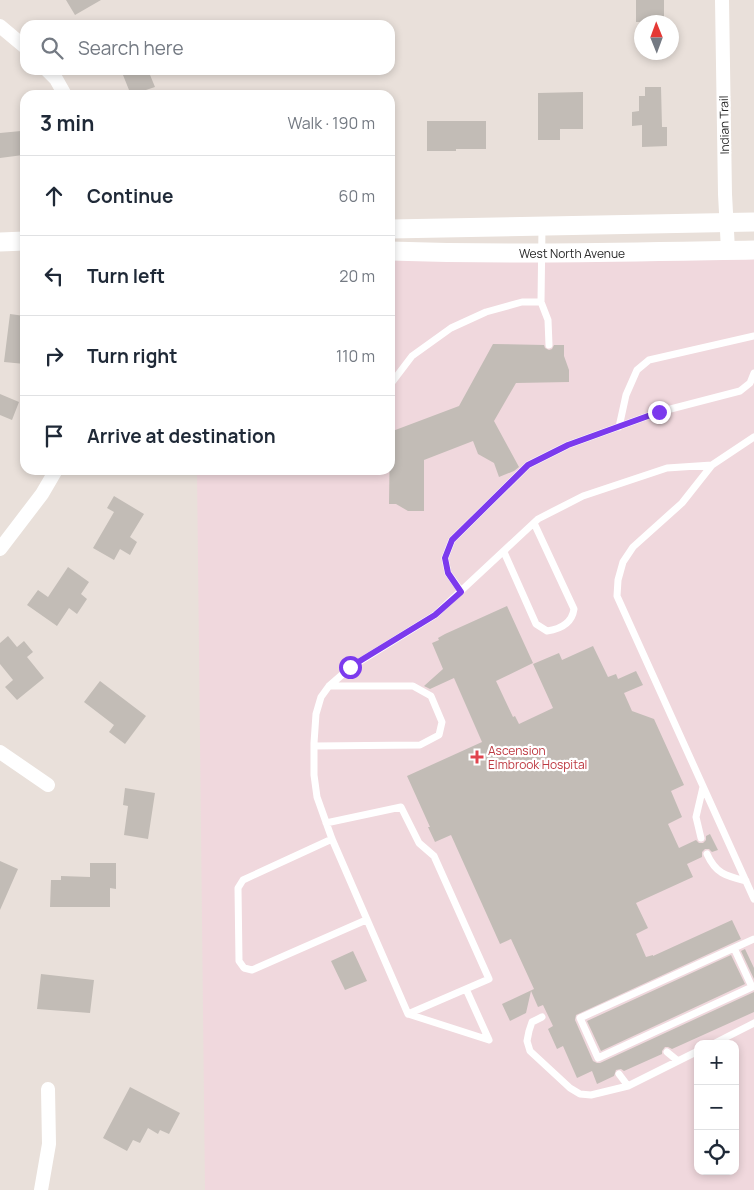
<!DOCTYPE html>
<html lang="en">
<head>
<meta charset="utf-8">
<style>
  :root { --surface:#fff; --page:#f6f6f7; --text:#1f2937; --muted:#747a83; --line:#e0e1e3 }
  body { margin:0; font-family:Manrope,sans-serif; background:var(--page); color:var(--text) }
  .controls { position:absolute; right:15px; bottom:15px; display:grid; overflow:hidden; border-radius:10px; box-shadow:0 2px 8px #0003 }
  .controls button { width:45px; height:45px; display:grid; place-items:center; padding:0; border:0; border-bottom:1px solid var(--line); background:var(--surface); color:var(--text); font:25px sans-serif }
  .compass { position:absolute; left:634px; top:15px; width:45px; height:45px; border-radius:50%; background:var(--surface); box-shadow:0 2px 8px #0003; rotate:359deg }
  .stop { position:absolute; width:15px; height:15px; margin:-11px; border:4px solid #7c3aed; border-radius:50%; background:#fff }
  .stop.end { background:#7c3aed; border-color:#fff; box-shadow:0 1px 5px #0008 }
  .list { margin:0; padding:0; list-style:none }
  h2 { display:flex; justify-content:space-between; align-items:center; height:65px; margin:0; padding:0 20px; font-size:21px }
  h2 small { font-size:16px; font-weight:400; color:var(--muted) }
  .list li { display:grid; grid-template-columns:32px 1fr auto; gap:15px; align-items:center; box-sizing:border-box; height:80px; padding:0 20px; border-top:1px solid var(--line) }
  .list b { display:block; font-size:19px; white-space:nowrap }
  .list em { font-size:16px; font-style:normal; color:var(--muted) }
  .icon { flex:none; width:28px; height:28px; fill:none; stroke:currentColor; stroke-width:2; stroke-linecap:round; stroke-linejoin:round }
  .map { position:relative; flex:none; width:754px; height:1190px; overflow:hidden }
  .search { position:absolute; background:var(--surface); box-shadow:0 2px 8px #0003; left:20px; top:20px; width:375px; height:55px; display:flex; align-items:center; gap:12px; box-sizing:border-box; padding:0 18px; border-radius:15px; color:var(--muted); font-size:19px }
  .panel { position:absolute; background:var(--surface); box-shadow:0 2px 8px #0003; left:20px; top:90px; width:375px; height:385px; border-radius:15px }
  .map>svg:first-child { display:block }
  .medical { fill:#f0d8dd; fill-rule:evenodd }
  .building { fill:#c2bcb6 }
  .lines { fill:none; stroke-linecap:round; stroke-linejoin:round }
  .service { stroke:#fff; stroke-width:7 }
  .minor { stroke:#fff; stroke-width:14 }
  .secondary { stroke:#fff; stroke-width:19 }
  .route { stroke:#7c3aed; stroke-width:6 }
  .health-dot { fill:#e0444e; stroke:#fff; stroke-width:2 }
  .labels { text-anchor:middle; dominant-baseline:central; stroke-width:4.5; stroke-linejoin:round; paint-order:stroke }
  .street-label { font-size:12px; fill:#282828; stroke:#fff }
  .health-label { font-size:12px; fill:#be3a42; stroke:#fff; text-anchor:start }
</style>
</head>
<body>
<div class="map">
<svg width="754" height="1190" viewBox="0 0 754 1190">
  <rect width="100%" height="100%" fill="#e9e0da"/>
  <!-- medical -->
  <path class="medical" d="M390,255L754,257V1190H205L197,470H390ZM698,1044H735V1171H698Z"/>
  <!-- building -->
  <path class="building" d="M66,0H101L75,15Z
    M636,0H664V22H636Z
    M121,70H148L155,87L131,95Z
    M645,87H661L662,127H667V146L642,147V125L632,126V112L639,111V96H645Z
    M583,92V129H560V140H538V93Z
    M427,121H486V149H456V151H427Z
    M21,131L23,155L0,158V133Z
    M10,314L25,316V364L4,362Z
    M493,344L544,345L545,348L549,350L552,349L554,345H564V356L569,370V382L516,383L494,421L519,467L514,471L499,477L494,463L478,454L473,441L424,460V511H408L396,504H389L390,432L459,406Z
    M0,394L19,402L12,420L0,415Z
    M114,496L144,514L130,537L137,542L130,555L120,549L114,560L93,548L114,512L107,508Z
    M68,567L89,582L81,594L87,599L77,614L69,608L57,626L27,605L38,590L48,597Z
    M507,606L533,663L496,681L513,717L515,716L519,724L553,708L533,664L559,653L562,660L593,646L608,677L616,674L618,679L636,671L643,685L624,693L632,711L654,719L684,785L671,791L682,817L668,824L679,848L696,840L699,843H703L706,840V836L710,834L718,850L712,852L709,849H705L702,852V857L687,864L693,877L636,903L648,928L636,934L646,957L653,955V956L732,920L741,939L576,1015L575,1020L593,1061L597,1063H600L754,992V1012L672,1049L668,1047H665L662,1051V1054L624,1071L621,1069L616,1070L614,1076L597,1084L592,1071L577,1078L563,1046L557,1049L548,1029L553,1026L543,1005L538,1007L531,991L526,1013L510,1021L502,1004L534,989L511,939L500,944L451,835L435,842L428,827H430L407,776L482,742L454,678L430,689L424,686L443,669L432,643L439,640L438,638L445,634Z
    M8,636L17,647L24,641L33,652L27,657L44,678L17,700L5,687L13,680L0,664V643Z
    M100,681L146,716L125,744L109,732L114,725L84,702Z
    M125,788L155,793L148,839L124,835L128,806L123,805Z
    M0,861L18,869L0,910Z
    M90,863H116V889L110,888V907H50L51,880H61V876L90,877Z
    M745,949L754,968V979L741,951Z
    M353,951L367,981L345,990L331,961Z
    M731,955L745,984L601,1051L587,1021Z
    M41,974L94,980L90,1013L37,1009Z
    M130,1087L180,1113L169,1134L160,1130L158,1134L148,1128L140,1143L133,1140L127,1151L103,1138Z"/>
  <g class="lines">
    <!-- service -->
    <path class="service" d="M542,227L541,302L548,320L549,345
      M390,385L412,356L451,328L486,312L522,302H541
      M619,427L626,395L637,370L649,360L754,336
      M712,465L682,503L633,547L623,562L618,580L617,596L754,899
      M504,552L536,624L547,631C561,629 572,623 574,609L534,523
      M461,591L448,573L445,558L452,540L528,465L568,445L659,412L740,391L750,383L754,373
      M314,746L420,745L439,735L442,722L431,696L413,686H329
      M326,823L401,807L419,843L434,856L489,979L408,1014
      M701,838L696,817L703,787
      M332,839L243,880L238,888L239,961L244,968L252,970L366,920
      M707,854C716,874 726,876 746,881
      M734,948L752,987L598,1058L580,1018L734,948L754,939
      M466,989L489,1040L408,1014L332,839L317,797L314,775V743L316,714L321,697L329,686L351,667L435,615L538,519L583,496L667,468L712,465L754,437
      M542,1017L532,1022L529,1031L527,1041L530,1051L570,1088L580,1094L591,1095L628,1086L698,1051
      M713,1044L754,1023
      M667,1052L678,1061
      M619,1074L628,1086"/>
    <!-- minor -->
    <path class="minor" d="M722,0L725,194L728,250
      M0,26L25,47
      M47,70L56,79L65,95
      M0,549L42,494L56,470
      M0,752L48,785
      M41,1190L49,1144L48,1089"/>
    <!-- secondary -->
    <path class="secondary" d="M390,229L754,222
      M0,242L25,241
      M390,251C511,255 633,252 754,250"/>
  </g>
  <g class="lines">
    <!-- route -->
    <path class="route" d="M350,667L435,615L461,592L448,573L445,558L452,540L528,465L568,445L659,412"/>
  </g>
  <!-- markers -->
  <path class="health-dot" d="M474.5 749.5h5v5h5v5h-5v5h-5v-5h-5v-5h5z"/>
  <g class="labels">
    <!-- street labels -->
    <g class="street-label">
      <text transform="translate(724 125) rotate(-91)">Indian Trail</text>
      <text x="572" y="253">West North Avenue</text>
    </g>
    <!-- health labels -->
    <g class="health-label">
      <text x="488" y="750">Ascension<tspan x="488" dy="14">Elmbrook Hospital</tspan></text>
    </g>
  </g>
</svg>
<div class="controls">
<button>+</button>
<button>−</button>
<button><svg class="icon" aria-label="locate" viewBox="0 0 24 24"><circle cx="12" cy="12" r="6"/><path d="M12 2v4M12 18v4M2 12h4M18 12h4"/></svg></button>
</div>
<svg class="compass" viewBox="-18 -18 36 36"><path d="M0-13l5 13h-10z" fill="#e53935"/><path d="M0 13l5-13h-10z" fill="#747a83"/></svg>
<div class="stop" style="left:350px;top:667px"></div>
<div class="stop end" style="left:659px;top:412px"></div>
<div class="search"><svg class="icon" aria-label="search" viewBox="0 0 24 24"><circle cx="10" cy="10" r="6"/><path d="M15 15l6 6"/></svg>Search here</div>
<section class="panel">
<h2>3 min<small>Walk · 190 m</small></h2>
<ul class="list">
<li><svg class="icon" aria-label="ahead" viewBox="0 0 24 24"><path d="M12 20V5M6 11l6-6 6 6"/></svg><div><b>Continue</b></div><em>60 m</em></li>
<li><svg class="icon" aria-label="left" viewBox="0 0 24 24"><path d="M17 20v-9H6M10 6l-5 5 5 5"/></svg><div><b>Turn left</b></div><em>20 m</em></li>
<li><svg class="icon" aria-label="right" viewBox="0 0 24 24"><path d="M7 20v-9h11M14 6l5 5-5 5"/></svg><div><b>Turn right</b></div><em>110 m</em></li>
<li><svg class="icon" aria-label="arrive" viewBox="0 0 24 24"><path d="M6 21V4h12l-3 4 3 4H6"/></svg><div><b>Arrive at destination</b></div></li>
</ul>
</section>
</div>
</body>
</html>
